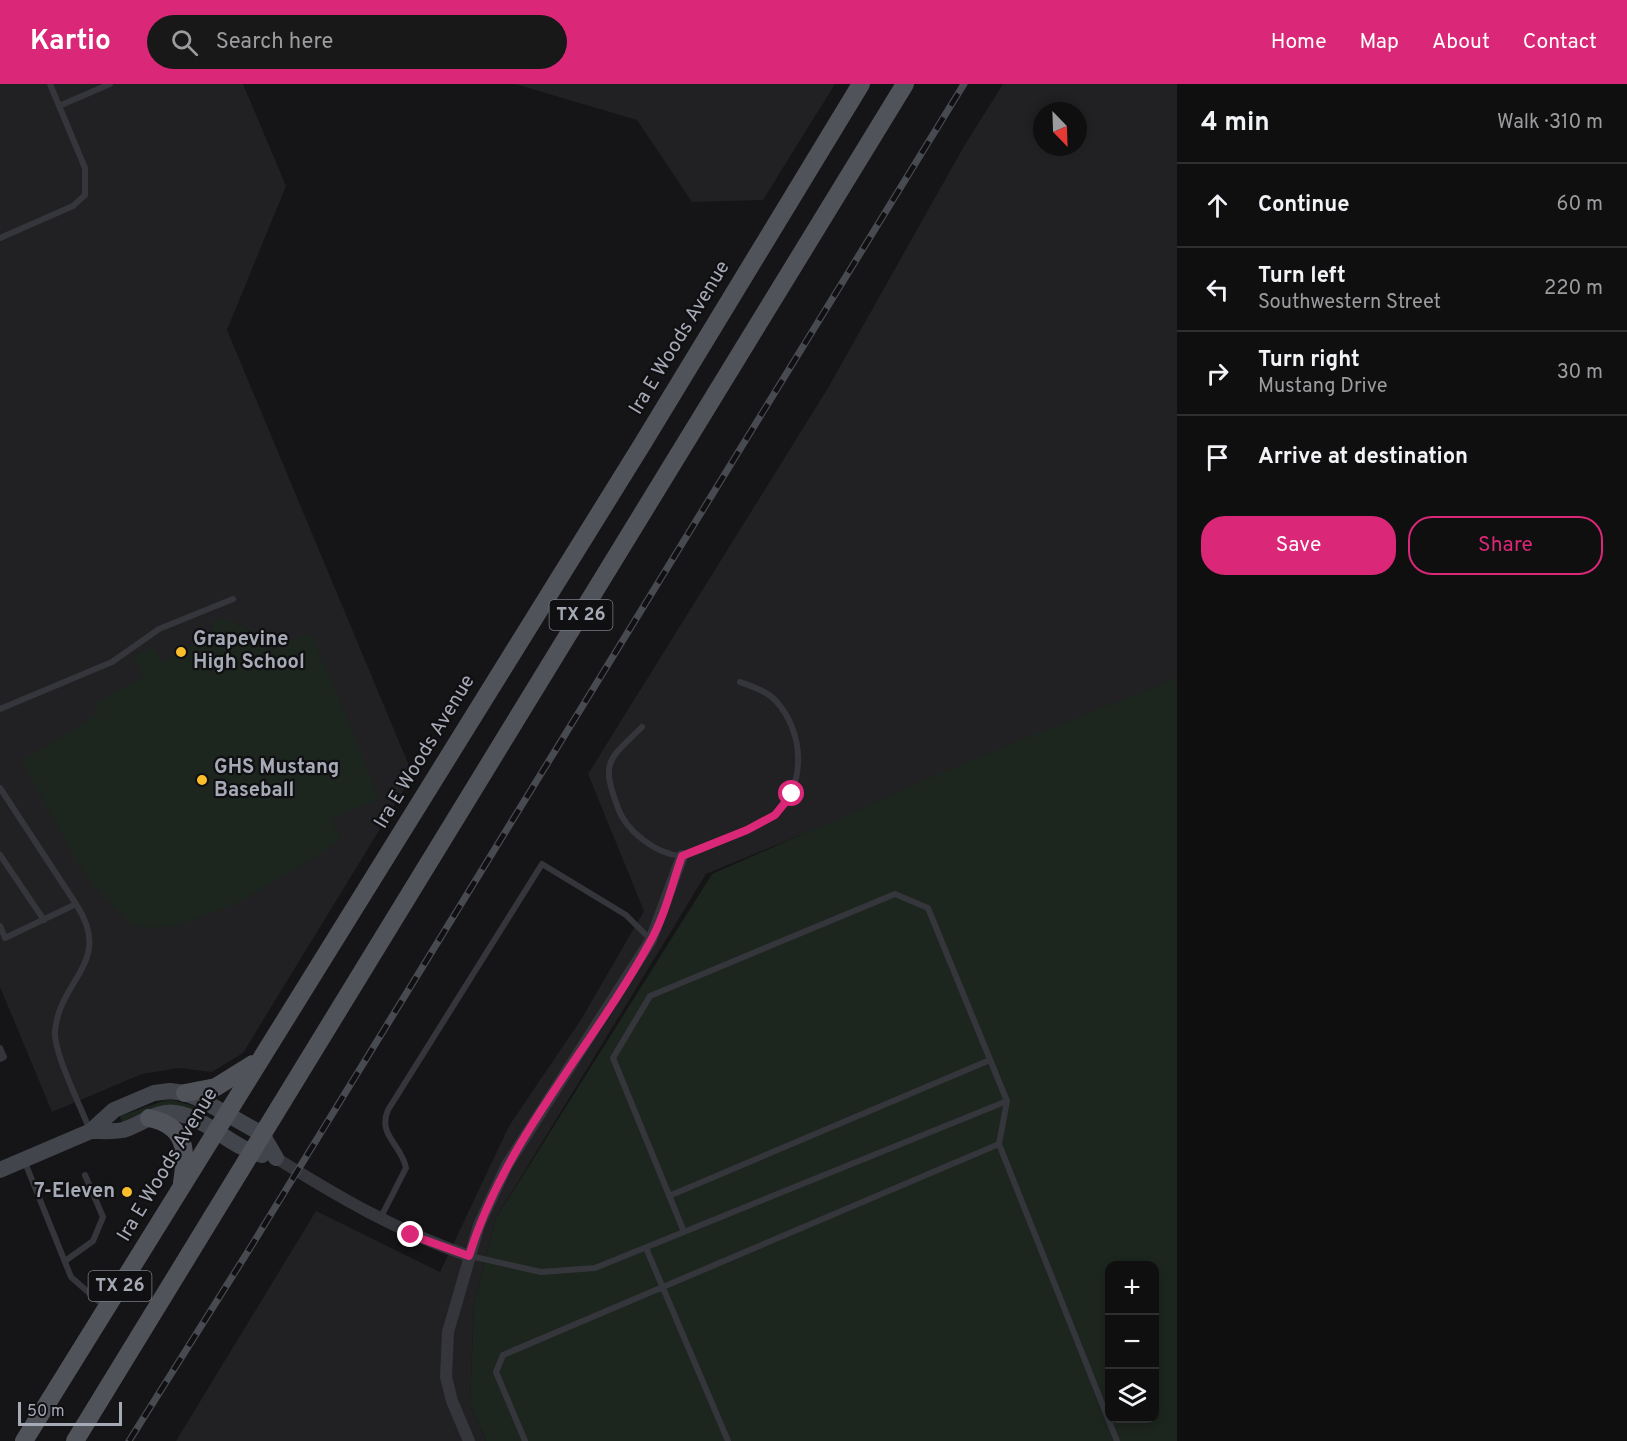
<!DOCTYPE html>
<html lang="en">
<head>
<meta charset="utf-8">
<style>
  :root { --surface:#100f10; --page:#191819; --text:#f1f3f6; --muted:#9c9c9f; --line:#302f30; --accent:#db2777 }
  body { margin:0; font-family:Overpass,sans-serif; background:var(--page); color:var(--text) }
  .controls { position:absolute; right:18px; bottom:18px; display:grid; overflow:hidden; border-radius:12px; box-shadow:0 3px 9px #0003 }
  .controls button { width:54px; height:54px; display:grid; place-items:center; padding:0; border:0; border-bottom:2px solid var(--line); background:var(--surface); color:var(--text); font:30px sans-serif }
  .compass { position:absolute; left:1033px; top:18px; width:54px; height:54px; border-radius:50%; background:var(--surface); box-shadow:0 3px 9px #0003; rotate:157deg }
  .scale { position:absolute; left:18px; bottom:15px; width:104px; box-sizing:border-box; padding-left:6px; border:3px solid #a6aab7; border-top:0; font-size:16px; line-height:21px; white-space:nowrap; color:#a6aab7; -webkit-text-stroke:4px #100f11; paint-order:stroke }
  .stop { position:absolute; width:18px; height:18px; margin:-14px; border:4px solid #db2777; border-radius:50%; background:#fff }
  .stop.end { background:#db2777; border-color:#fff; box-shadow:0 2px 6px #0008 }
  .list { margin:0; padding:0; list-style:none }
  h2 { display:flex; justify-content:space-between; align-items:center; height:78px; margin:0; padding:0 24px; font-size:26px }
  h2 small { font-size:20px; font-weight:400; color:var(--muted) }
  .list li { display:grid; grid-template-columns:39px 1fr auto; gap:18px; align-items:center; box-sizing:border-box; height:84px; padding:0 24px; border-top:2px solid var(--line) }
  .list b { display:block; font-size:22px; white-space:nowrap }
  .list p { margin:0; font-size:20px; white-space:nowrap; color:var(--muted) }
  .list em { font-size:20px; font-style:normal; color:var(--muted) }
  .actions { display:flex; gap:12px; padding:18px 24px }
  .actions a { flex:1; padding:14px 0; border:2px solid var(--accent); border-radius:24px; text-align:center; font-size:21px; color:var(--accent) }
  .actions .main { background:var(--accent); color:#fff }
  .icon { flex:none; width:33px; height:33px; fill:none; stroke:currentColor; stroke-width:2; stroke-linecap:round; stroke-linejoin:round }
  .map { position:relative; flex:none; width:1177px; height:1357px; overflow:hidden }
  header { display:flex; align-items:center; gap:36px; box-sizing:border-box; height:84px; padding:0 30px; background:var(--accent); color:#fff }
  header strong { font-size:28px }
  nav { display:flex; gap:33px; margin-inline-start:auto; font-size:21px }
  .search { width:420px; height:54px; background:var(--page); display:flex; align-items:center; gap:15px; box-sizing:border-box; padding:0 21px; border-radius:33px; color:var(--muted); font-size:22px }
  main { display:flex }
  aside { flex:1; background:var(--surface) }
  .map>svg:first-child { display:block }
  .built { fill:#212023; fill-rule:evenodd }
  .green { fill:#1c251e; fill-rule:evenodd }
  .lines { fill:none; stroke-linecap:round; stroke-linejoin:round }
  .service { stroke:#35363c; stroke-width:6 }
  .minor { stroke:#35363c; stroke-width:12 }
  .secondary { stroke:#43454c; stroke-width:16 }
  .primary { stroke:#51535b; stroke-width:18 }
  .rail-casing { stroke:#484a51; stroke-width:7 }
  .rail { stroke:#100f11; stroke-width:4.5; stroke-dasharray:14; stroke-linecap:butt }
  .route { stroke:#db2777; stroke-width:8 }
  .poi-dot { fill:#f9be2a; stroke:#100f11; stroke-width:2 }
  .labels { text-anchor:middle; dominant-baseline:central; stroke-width:4.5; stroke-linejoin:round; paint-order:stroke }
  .shield { fill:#100f11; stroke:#797c85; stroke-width:1.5 }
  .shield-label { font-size:18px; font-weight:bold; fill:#a6aab7 }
  .street-label { font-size:20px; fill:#a6aab7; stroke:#100f11 }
  .poi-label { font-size:20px; font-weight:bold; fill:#a6aab7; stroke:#100f11; text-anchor:start }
</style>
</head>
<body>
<header>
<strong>Kartio</strong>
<div class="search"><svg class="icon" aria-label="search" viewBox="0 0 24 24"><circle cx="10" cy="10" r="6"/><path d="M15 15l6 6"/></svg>Search here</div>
<nav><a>Home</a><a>Map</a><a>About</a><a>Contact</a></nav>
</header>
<main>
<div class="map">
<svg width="1177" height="1357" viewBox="0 0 1177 1357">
  <rect width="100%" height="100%" fill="#151416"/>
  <!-- built -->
  <path class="built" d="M0,0H243L286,102L227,246L413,691L243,969L212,988L179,984L142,990L52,1028L0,903Z
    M515,0H835L763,116L692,118L637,36Z
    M1003,0H1177V596L706,790L496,1134L474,1219L470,1321L486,1357H176L316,1127L440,1188L509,1042L582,934L644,827L588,690L828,304L963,64ZM1042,27H1078V63H1042Z"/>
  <!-- green -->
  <path class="green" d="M213,535C239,537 255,545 268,567L310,549L356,654L378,715L330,736L341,755C294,787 221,835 165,843C155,845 143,842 133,842L93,801L72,769L22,677L99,629L93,620L144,592L132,573L154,562L162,578L200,556L206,565L212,554Z
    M1177,594V1357H486L470,1321L474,1219L496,1134L712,790L971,676ZM1110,1182H1154V1334H1110Z
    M169,1015L198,1023L195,1029H141L122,1038L120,1032Z"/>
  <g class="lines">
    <!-- service -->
    <path class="service" d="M59,22L110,0
      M0,154L73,122L85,111V84L50,0
      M0,625L112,578L159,545L233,515
      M642,643C609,676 600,676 618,724C626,747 656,770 681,772C690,773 768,737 776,729C807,700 804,648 776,617C767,607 753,603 740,598
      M0,704L76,820L5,854L0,842
      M0,771L44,836
      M76,820C114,878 60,894 55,947C53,968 82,1025 90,1047
      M0,964L4,973L0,975
      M24,1076L71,1193L104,1222
      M669,1112L990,976
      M380,1135L406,1084C402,1061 377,1051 388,1026L542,780L626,831L651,856
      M684,1148L613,974L650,912L895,810L928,824L1007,1017L999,1060L1117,1357
      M646,1164L728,1357
      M470,1172L541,1188L595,1184L1007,1017
      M65,1177L93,1157L103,1133L85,1091
      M525,1357L496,1288L503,1271L999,1060"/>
    <!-- minor -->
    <path class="minor" d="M276,1074C342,1115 395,1146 469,1172
      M469,1357L452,1317L446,1293L448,1248L479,1141L507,1081L651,856L682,772"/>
    <!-- secondary -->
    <path class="secondary" d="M91,1047C101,1047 113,1048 123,1046C140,1041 157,1026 175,1029C208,1034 231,1064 262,1071
      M0,1086L91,1047L114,1026L154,1009L170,1007L185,1009L200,1015L262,1050L276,1074"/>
    <!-- primary -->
    <path class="primary" d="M185,1009L216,1003L253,980
      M149,1034C187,1042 187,1067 182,1099
      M24,1357L643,359L861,0
      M75,1357L905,0"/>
    <defs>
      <path id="rail" d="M129,1357L252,1161L964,0"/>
    </defs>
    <!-- rail casing -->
    <use href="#rail" class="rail-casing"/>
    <!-- rail -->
    <use href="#rail" class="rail"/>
  </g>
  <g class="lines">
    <!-- route -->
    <path class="route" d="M411,1151L469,1172C505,1055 592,964 650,858C665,832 672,800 682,772L747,746L775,731L792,710"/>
  </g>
  <!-- markers -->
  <g class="poi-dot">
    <circle cx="181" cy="568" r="6"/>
    <circle cx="202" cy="696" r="6"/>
    <circle cx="127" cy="1108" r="6"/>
  </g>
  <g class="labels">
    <!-- shield labels -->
    <g class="shield">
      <rect x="549.5" y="516" width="63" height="30" rx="4.5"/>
      <rect x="88.5" y="1187" width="63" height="30" rx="4.5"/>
    </g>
    <g class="shield-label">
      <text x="581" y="531">TX 26</text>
      <text x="120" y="1202">TX 26</text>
    </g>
    <!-- street labels -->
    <g class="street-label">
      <text transform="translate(680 254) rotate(-59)">Ira E Woods Avenue</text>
      <text transform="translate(425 668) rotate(-59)">Ira E Woods Avenue</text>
      <text transform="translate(168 1081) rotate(-59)">Ira E Woods Avenue</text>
    </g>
    <!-- poi labels -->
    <g class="poi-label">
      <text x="193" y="556">Grapevine<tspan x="193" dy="23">High School</tspan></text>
      <text x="214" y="684">GHS Mustang<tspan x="214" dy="23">Baseball</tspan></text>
      <text x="115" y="1108" text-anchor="end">7-Eleven</text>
    </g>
  </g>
</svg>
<div class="controls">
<button>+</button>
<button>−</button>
<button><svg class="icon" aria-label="layers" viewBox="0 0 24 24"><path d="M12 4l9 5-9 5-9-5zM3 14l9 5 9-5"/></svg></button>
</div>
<svg class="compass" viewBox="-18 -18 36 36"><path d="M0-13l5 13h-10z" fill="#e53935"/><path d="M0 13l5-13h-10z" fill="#9c9c9f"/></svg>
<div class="scale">50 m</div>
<div class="stop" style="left:792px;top:710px"></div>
<div class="stop end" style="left:411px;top:1151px"></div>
</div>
<aside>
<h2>4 min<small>Walk · 310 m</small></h2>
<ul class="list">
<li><svg class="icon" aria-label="ahead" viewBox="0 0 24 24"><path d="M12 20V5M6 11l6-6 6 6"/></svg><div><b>Continue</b></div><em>60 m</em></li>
<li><svg class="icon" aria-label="left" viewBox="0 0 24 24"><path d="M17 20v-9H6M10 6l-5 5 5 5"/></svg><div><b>Turn left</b><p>Southwestern Street</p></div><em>220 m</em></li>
<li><svg class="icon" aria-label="right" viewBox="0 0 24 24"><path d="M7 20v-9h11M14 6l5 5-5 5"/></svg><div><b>Turn right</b><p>Mustang Drive</p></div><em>30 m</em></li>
<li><svg class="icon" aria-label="arrive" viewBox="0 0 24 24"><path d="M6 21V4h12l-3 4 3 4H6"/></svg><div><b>Arrive at destination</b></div></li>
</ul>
<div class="actions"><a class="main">Save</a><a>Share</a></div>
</aside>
</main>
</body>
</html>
